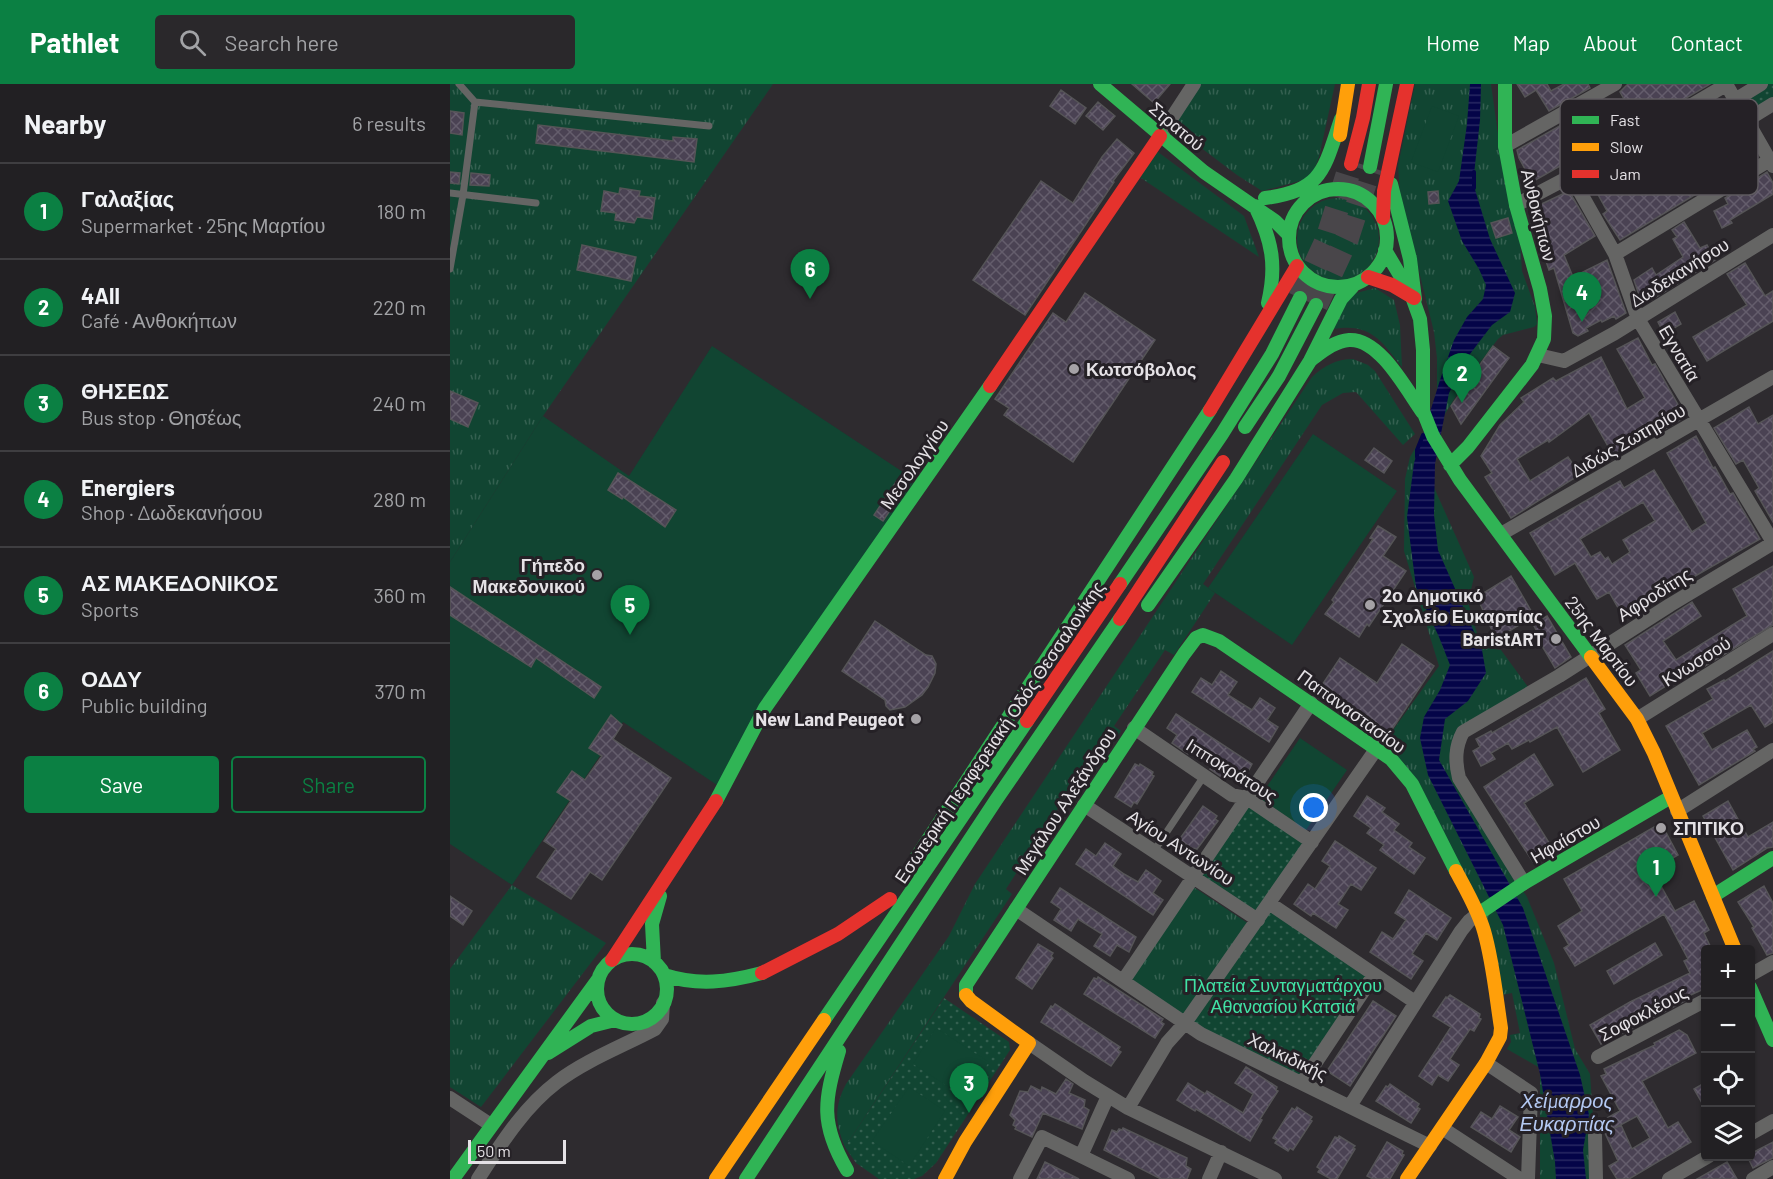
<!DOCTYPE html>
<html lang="en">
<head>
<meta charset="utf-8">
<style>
  :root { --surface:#222023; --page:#2a282b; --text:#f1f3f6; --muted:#a2a3a6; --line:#3f3e41; --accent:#0b8043 }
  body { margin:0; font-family:Barlow,sans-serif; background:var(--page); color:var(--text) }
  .controls { position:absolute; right:18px; bottom:18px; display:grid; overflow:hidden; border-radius:6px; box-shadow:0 2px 4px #0004 }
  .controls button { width:54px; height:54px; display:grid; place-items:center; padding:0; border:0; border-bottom:2px solid var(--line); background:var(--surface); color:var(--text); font:30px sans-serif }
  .scale { position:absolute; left:18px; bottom:15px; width:98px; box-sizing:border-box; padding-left:6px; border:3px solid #e5e2e6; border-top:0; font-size:16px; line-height:21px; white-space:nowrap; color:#e5e2e6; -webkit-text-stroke:4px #252126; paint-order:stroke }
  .you { position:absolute; left:864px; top:724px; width:21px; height:21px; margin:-15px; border:4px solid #fff; border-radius:50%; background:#1a73e8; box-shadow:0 0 0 9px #1a73e833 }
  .badge { display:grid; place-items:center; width:39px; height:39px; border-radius:50%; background:var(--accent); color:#fff; font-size:20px; font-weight:700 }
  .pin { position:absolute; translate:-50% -50px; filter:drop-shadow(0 2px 3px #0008) }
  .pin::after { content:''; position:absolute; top:32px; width:21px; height:18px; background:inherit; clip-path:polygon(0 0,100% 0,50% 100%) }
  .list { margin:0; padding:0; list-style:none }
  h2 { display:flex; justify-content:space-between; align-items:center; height:78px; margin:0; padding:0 24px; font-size:26px }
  h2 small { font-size:20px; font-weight:400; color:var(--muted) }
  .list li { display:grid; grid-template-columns:39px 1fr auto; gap:18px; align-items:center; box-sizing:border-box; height:96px; padding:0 24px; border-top:2px solid var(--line) }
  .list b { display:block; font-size:22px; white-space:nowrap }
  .list p { margin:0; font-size:20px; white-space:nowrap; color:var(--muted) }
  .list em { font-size:20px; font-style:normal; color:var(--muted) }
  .actions { display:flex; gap:12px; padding:18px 24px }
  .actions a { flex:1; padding:14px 0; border:2px solid var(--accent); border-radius:6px; text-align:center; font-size:21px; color:var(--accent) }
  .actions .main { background:var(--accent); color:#fff }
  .icon { flex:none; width:33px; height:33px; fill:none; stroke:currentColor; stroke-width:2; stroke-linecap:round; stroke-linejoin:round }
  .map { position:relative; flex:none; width:1323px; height:1095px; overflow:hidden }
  header { display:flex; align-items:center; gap:36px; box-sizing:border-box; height:84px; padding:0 30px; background:var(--accent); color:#fff }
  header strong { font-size:28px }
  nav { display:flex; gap:33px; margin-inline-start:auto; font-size:21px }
  .search { width:420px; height:54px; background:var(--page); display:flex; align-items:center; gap:15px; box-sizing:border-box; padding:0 21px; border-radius:6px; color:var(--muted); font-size:22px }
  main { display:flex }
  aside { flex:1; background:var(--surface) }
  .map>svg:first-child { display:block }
  .grass { fill:url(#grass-tufts) }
  .park { fill:url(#park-dots) }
  .garden { fill:#114532 }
  .water { fill:url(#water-rules) }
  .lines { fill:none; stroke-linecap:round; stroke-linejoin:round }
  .stream { stroke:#040448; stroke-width:4 }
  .building { fill:url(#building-cross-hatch); stroke:#555457; stroke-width:1.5; fill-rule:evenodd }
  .highway-tunnel { stroke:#49464a; stroke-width:24; stroke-dasharray:24 12; stroke-linecap:butt }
  .lane { stroke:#656564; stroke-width:7 }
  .street { stroke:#656564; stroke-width:14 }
  .fast { stroke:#30b455; stroke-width:14 }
  .slow { stroke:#ff9f0a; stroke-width:14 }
  .jam { stroke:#e5322d; stroke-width:14 }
  .poi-dot { fill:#a5a2a6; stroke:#252126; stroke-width:2 }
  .labels { text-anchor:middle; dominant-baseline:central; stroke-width:6; stroke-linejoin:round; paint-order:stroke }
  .street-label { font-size:18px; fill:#e5e2e6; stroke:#252126 }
  .poi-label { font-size:18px; font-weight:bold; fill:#e5e2e6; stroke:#252126; text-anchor:start }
  .park-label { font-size:18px; fill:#40e3a5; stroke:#252126 }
  .water-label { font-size:20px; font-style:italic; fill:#b4c9f3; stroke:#252126 }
  .key { fill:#252126; stroke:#5f5b60; stroke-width:1.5 }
  .key-label { font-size:16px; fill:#e5e2e6 }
</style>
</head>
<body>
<header>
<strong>Pathlet</strong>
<div class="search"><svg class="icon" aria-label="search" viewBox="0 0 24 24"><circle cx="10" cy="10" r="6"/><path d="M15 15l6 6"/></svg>Search here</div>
<nav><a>Home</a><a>Map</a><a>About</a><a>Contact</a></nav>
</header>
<main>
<aside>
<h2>Nearby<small>6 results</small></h2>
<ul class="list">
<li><span class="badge">1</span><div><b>Γαλαξίας</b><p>Supermarket · 25ης Μαρτίου</p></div><em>180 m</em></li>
<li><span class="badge">2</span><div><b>4All</b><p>Café · Ανθοκήπων</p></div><em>220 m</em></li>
<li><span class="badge">3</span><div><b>ΘΗΣΕΩΣ</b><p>Bus stop · Θησέως</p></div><em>240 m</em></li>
<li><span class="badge">4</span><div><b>Energiers</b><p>Shop · Δωδεκανήσου</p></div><em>280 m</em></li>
<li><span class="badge">5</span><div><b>ΑΣ ΜΑΚΕΔΟΝΙΚΟΣ</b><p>Sports</p></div><em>360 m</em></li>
<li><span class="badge">6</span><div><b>ΟΔΔΥ</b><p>Public building</p></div><em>370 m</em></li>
</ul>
<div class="actions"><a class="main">Save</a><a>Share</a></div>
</aside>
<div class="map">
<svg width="1323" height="1095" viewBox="0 0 1323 1095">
  <defs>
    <pattern id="grass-tufts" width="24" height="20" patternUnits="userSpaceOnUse" patternTransform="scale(1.5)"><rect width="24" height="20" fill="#114532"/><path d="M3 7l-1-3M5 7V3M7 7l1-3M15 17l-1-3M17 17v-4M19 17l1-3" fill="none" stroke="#346050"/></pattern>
    <pattern id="park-dots" width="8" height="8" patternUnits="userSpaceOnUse" patternTransform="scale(1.5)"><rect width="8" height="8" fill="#114532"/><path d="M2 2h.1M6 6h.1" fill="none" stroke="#346050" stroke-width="1.8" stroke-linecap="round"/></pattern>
    <pattern id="water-rules" width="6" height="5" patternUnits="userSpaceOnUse" patternTransform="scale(1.5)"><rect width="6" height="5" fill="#040448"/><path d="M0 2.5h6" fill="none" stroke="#282862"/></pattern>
    <pattern id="building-cross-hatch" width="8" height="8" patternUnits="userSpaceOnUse" patternTransform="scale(1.5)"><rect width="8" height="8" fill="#4a4253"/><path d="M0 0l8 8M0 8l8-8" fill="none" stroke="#645d6c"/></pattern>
  </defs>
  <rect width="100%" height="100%" fill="#2e2b2f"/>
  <!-- grass -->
  <path class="grass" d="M0,0H323L93,332L0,478Z
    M751,0H885L869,73L861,94L812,107L787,91L722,42Z
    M965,0H1041L1050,65L1070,156L1072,187L1085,223L1087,240L1084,243L1053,251L1048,255L1015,298L993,333L987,311V274L984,248L950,110L948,82Z
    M704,65L794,132L809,173L682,88Z
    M847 155a41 41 0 1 1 82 0a41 41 0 1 1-82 0Z
    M925,204L944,216L950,241L952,283C931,257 921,239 884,245L899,211Z
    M903,275L918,281L925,287L965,350L953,361L906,308L893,309L872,321L753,500L765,509L724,571L715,566L664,642L671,647L625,715L617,710L556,805L562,810L395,1063C385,1039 384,1023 396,1000L499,852L525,800L862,293C874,282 886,275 903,275Z
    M966,363L1024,493L1018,518L1031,563L1051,566L1078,603L1008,644C998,674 995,678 1010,708L1077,813L1104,879L1125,965L1140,990L1143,1034L1140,1071L1141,1095H1090V984L1057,965L1061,958L1060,951L1070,949L1062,909L1052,911L1039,844L933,660L989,582L954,467L955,395L960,373Z
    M62,801L156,859L31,1023L0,1003V885Z
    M742,802L799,840L736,933L679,895Z"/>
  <!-- park -->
  <path class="park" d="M1304,0H1323V22L1305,33L1291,8Z
    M796,720L854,759L805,830L748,792Z
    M819,819L924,891L852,999L735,939Z
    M494,914L559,958L560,966L486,1079L472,1092L464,1095H429L406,1079L395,1063Z"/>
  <!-- garden -->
  <path class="garden" d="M982,22L1009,32L988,88L961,78Z
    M262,262L465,396L267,701L173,638L62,801L0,760V478L93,332L179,392Z
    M863,350L947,407L842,561L758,504Z
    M850,654L897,686L856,746L809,714Z
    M486,944L539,978L516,1014L463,980Z
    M459,1003L495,1027L459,1082L422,1057Z"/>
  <!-- water -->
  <path class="water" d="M1020,0H1031L1030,36L1023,99L1040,155L1065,209L1060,228L1042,241L1020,270L999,309L985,380L984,431L988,466L1032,566L1036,589L1018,617L995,635L989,676L1073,824L1130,991L1139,1031L1133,1066L1136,1095H1106L1105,1078L1090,990L1053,841L978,691L970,654L974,633L990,606L1000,581L989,553L966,503L957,433L964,379L991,293L1004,256L1017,233L1033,215L1036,201L1029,185L1012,157L998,117L1009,97L1017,40Z"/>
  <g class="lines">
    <!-- stream -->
    <path class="stream" d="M1024,104V88
      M967,373V366L973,351"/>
  </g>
  <!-- building -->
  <path class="building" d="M682,0H720L704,19Z
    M1067,0H1097L1101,7L1114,0H1138L1140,4L1099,27L1086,6L1075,13Z
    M1178,0H1260L1117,84L1113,86L1110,82L1082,98L1069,74L1067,66L1138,26L1150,47L1178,31L1175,26L1179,24L1170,8Z
    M611,6L636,24L625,40L600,22Z
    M648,18L665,32L653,46L636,32Z
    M0,27L14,29L12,51L0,49Z
    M88,41L223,57V53L247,55L244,78L86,59Z
    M1286,49L1288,53L1290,52L1304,75L1170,156L1153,130L1157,127L1139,94L1177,73L1195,105Z
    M667,55L684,69L663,97L664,98L575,231L523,196L591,97L623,119L652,73Z
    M0,88L10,89L9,100L0,99Z
    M1317,88L1323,99V110L1280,136L1282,139L1272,144L1264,127L1278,120L1275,114Z
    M21,89L40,91L39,102L20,101Z
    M170,104L190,107L189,112L205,114L202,135L187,133L184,139L165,136L166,129L151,127L154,107L169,110Z
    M988,107L989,119L979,120L978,108Z
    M1119,107L1145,152L1114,171L1123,193L1157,176L1176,229L1166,235L1164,232L1152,238L1151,236L1136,244L1138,247L1128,252L1123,249L1104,184L1099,186L1093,168L1095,167L1081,125Z
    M1058,134L1062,149L1046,154L1041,139Z
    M1234,138L1250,164L1257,161L1265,176L1198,218L1193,210L1189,211L1184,196L1202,184L1206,191L1233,173L1223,155L1227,153L1222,146Z
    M132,161L186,173L181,197L127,186Z
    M1295,179L1315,212L1323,207V237L1257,277L1243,253L1297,221L1277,190Z
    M635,209L705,256L623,378L554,331L559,324L545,315L603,229L616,238Z
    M1225,228L1231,240L1214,250L1208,238Z
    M1188,254L1202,281L1205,280L1235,333L1208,349L1206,345L1163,371L1139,329L1099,358L1098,356L1067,375L1080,397L1118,373L1128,387L1124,390L1126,393L1061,434L1035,393L1042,389L1031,372L1050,341L1074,318L1071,314L1103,294L1106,297L1151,273L1177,325L1195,314L1167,265Z
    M1043,262L1059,274L1011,340L1001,322Z
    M0,307L28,319L18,343L0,335Z
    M1299,323L1308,340L1323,331V438L1305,407L1309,404L1293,376L1286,380L1264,344Z
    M1246,352L1263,384L1265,383L1280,410L1283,409L1310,455L1233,499L1229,493L1189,515L1191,518L1171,529L1159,508L1147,515L1125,479L1105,491L1080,449L1170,397L1174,404L1204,386L1242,448L1256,439L1217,369ZM1193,418L1205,437L1173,456L1180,468L1162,480L1158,473L1155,475L1150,468L1141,473L1130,455Z
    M924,364L942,377L934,389L915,376Z
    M168,389L226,426L215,443L173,413L172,415L158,406Z
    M446,398L455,404L433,437L424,431Z
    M928,442L946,453L933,472L956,487L919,542L917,540L909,553L875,530L884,518L882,516L923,455L920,454Z
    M1323,482V541L1245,588L1243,585L1200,612L1186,589L1191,586L1175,561L1242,518L1251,532L1213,557L1226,576L1297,532L1283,505Z
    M1061,492L1084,532L1046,555L1027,513Z
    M0,503L151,603L144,614L86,574L81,583L0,531Z
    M1097,532L1121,573L1105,584L1088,555L1090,553L1083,540Z
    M425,537L476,571L482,572L486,580L485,589L478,603L472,611L455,623L440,626L436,622L435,616L392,587Z
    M952,560L984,582L937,653L868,607L890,574L927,599Z
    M1323,567V638L1315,643L1301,621L1252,649L1262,666L1297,646L1307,663L1303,665L1305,667L1249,701L1216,642L1263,615L1257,605L1274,596L1275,597Z
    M771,587L787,598L778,611L802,626L810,614L825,624L817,636L828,643L819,658L742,608L751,594L762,601Z
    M1136,594L1155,625L1149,629L1170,666L1133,688L1107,643L1080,658L1079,656L1062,665L1058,659L1041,669L1045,675L1031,682L1023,667L1030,663L1026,655L1041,647L1042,649Z
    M726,630L802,680L794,695L782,688L776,696L760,685L766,677L744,662L738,670L722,659L727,651L717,644Z
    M161,631L172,641L163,655L221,694L152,796L140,788L121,815L87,793L106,765L94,757L121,717L107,708L122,687L135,696L152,672L139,664Z
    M1084,670L1103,701L1074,719L1103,765L1083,778L1034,703Z
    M685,680L689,682L690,680L703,688L702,691L704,692L687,720L684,718L681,723L665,713Z
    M917,712L935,724L932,728L949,740L944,746L962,759L959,763L975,774L964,790L930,766L934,761L917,749L921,744L904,732Z
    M1278,717L1298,753L1323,738V763L1317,764L1283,786L1253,732Z
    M753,722L767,732L765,735L768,737L747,765L744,764L743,765L729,756Z
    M1211,739L1228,771L1202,786L1225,827L1244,817L1259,846L1254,849L1262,866H1256V904L1234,914L1235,917L1151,960L1140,941L1180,918L1240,889L1234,877L1238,875L1214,830L1125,882L1114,864L1119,861L1108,842L1132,827L1114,795Z
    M885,757L926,784L911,806L901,800L888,820L898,826L886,844L863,829L861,832L844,820L858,800L865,805L880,782L872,777Z
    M655,759L671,770L663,782L674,790L688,798L696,786L711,797L703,809L713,816L703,831L626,780L636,765L646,772Z
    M1314,802L1323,819V869L1317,871L1302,844L1304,843L1288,818Z
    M610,804L686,853L679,868L667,861L660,872L644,862L652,850L628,835L621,847L604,836L611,825L601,818Z
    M959,806L1001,834L987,856L976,849L962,870L973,877L961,895L920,868L932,848L943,855L956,836L945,829Z
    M0,812L22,827L13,841L0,832Z
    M1205,859L1212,871L1164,900L1157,887Z
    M588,860L603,869L601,872L603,874L582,905L566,894Z
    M648,893L713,935L711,938L714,940L705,954L634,910L644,894L647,895Z
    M1000,911L1030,930L1029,934L1031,935L1024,947L1020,945L1000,975L1009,981L998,997L988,991L982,1001L969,992L1001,943L983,932L996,913L997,914Z
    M923,917L946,932L900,1002L877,987Z
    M605,920L670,963L668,966L671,968L661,982L591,938L601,922L603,923Z
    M1229,946L1237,951L1246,969L1192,997L1218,1044L1228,1038L1241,1058L1179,1095H1167L1159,1082L1168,1077L1155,1049L1171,1041L1182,1065L1200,1054L1187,1032L1163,1045L1157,1034L1170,1027L1151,992L1156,990L1154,985L1194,966L1205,961L1204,959Z
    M796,983L827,1003L826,1006L828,1007L810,1035L812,1036L800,1057L746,1025L745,1027L727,1016L738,999L755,1010L757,1007L793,1029L803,1010L785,999Z
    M616,995L623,1000L619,1009L635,1016L634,1023L639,1026L632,1045L593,1029L582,1053L565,1045L566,1043L563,1041L565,1036L560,1031L570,1007L578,1008L581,1002L591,1007L592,1003L606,1010Z
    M1256,998V1026L1244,1005Z
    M940,1000L969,1020L967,1023L970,1025L961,1039L926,1017L936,1002L938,1003Z
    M1050,1022L1068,1033L1059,1046L1070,1053L1061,1068L1021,1043L1031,1028L1042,1035Z
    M847,1023L862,1033L860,1036L862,1037L843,1066L840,1064L838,1067L825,1059L827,1056L823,1054L842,1024L845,1026Z
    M673,1044L737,1074L736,1082L741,1085L737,1095H711L654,1066L662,1046L667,1048L669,1045L672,1046Z
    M889,1052L905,1062L903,1064L905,1065L887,1095H881L868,1088L870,1085L867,1083L885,1053L888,1054Z
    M937,1058L953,1067L952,1070L954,1071L940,1095H923L917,1092Z
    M1323,1058V1074L1303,1084L1297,1072H1300V1070Z
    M595,1078L629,1095H587Z
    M1277,1078L1287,1095H1247Z"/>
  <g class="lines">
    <!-- highway-tunnel -->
    <path class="highway-tunnel" d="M850,214L877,156L901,80
      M866,221L897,154L920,83"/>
    <!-- lane -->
    <path class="lane" d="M9,0L25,18L259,42
      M0,109L86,119
      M0,185L13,111L25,18
      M704,767L754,692"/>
    <!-- street -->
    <path class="street" d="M1276,0L1323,82
      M1285,16L1311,0
      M1297,36L1323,20
      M710,52L744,0
      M1055,62L1165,0
      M1121,92L1165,170L1188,235L1323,458
      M1066,121L1121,92L1276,1
      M1165,170L1320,76
      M1088,271L1114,277L1165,249L1323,151
      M1051,450L1323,293
      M1187,635L1323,550
      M684,644L782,711L797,714L862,758
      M634,721L808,836
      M1227,727L1323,666
      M1074,799L1009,694C1005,677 1005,663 1013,648L1109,592L1220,521L1323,459
      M819,819L965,918
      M566,825L751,950L980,1062
      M1300,891L1323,878
      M673,897L861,619
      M579,959L634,997L678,1024L825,1095
      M1148,973L1256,916
      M1036,979L1081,1009L1078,1095
      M852,999L924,891
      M0,1014L41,1041
      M900,1022L1011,847L1019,837L1028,830
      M678,1024L717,959L735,939L927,664
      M992,1044L1070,1095
      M1300,1050L1323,1037
      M1145,1051L1146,1095
      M631,1072L658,1012
      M28,1095C51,1060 73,1024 107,998C136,976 173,962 205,945L212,935L213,919
      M570,1095L592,1053L678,1095
      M759,1095L771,1068
      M1219,1095L1259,1072
      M1303,1095L1323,1083"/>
    <!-- fast -->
    <path class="fast" d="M650,0L754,88L825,137L839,151
      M920,83L936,0
      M941,100L960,175L965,215
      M839 154a49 49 0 1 1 98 0a49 49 0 1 1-98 0Z
      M815,114C873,107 874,85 891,35
      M805,122C822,157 827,181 818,219
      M935,166L961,210L970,235L973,266V327L983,352L1010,396L1141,573
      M862,275C873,267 885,257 899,256C930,254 957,307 973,329
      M795,343L829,292L866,221
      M1000,381L1018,363L1082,281L1094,255L1095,232L1090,205L1066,121L1055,62V0
      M670,500L772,350L822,270L850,214
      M698,521L786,395L860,277L891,215L904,201
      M266,717L315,624L540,302
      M466,774L760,326
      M1263,812L1323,774
      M1028,830L1074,799L1221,713
      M147 905a35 35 0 1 1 70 0a35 35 0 1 1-70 0Z
      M204,878L202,840L210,812
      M214,891C248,902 278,898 312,889
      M1300,903L1323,956
      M516,911V901L734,570L746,554L753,551L769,557L941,675L962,700L1006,787
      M374,936L577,637
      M389,967C374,1017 370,1040 397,1086
      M98,969L141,942L165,936
      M3,1095L149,894
      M296,1095L546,716L670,535"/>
    <!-- slow -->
    <path class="slow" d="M890,51L898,0
      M1141,573L1187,635L1204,669L1285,866
      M266,1095L374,936
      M495,1095L515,1058L579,959L521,917L516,911
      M957,1095L1036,979L1050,953L1051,944C1046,912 1043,878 1034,847C1028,826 1016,806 1006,787"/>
    <!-- jam -->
    <path class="jam" d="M901,80L913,34L919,0
      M933,134L934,107L957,0
      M918,193L942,201L964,214
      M540,302L710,52
      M760,326L847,182
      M670,535L773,378
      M577,637L670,500
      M162,876L266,717
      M312,889L388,850L440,815"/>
  </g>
  <!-- markers -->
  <g class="poi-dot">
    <circle cx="624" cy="285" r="6"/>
    <circle cx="147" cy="491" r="6"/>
    <circle cx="920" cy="521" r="6"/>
    <circle cx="1106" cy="555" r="6"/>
    <circle cx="466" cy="635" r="6"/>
    <circle cx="1211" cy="744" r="6"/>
  </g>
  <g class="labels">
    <!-- street labels -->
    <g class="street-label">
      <text transform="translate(727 42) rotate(40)">Στρατού</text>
      <text transform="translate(1089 131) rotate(76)">Ανθοκήπων</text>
      <text transform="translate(1229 188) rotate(-32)">Δωδεκανήσου</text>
      <text transform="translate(1230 269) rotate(59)">Εγνατία</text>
      <text transform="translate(1178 356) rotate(-30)">Διδώς Σωτηρίου</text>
      <text transform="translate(464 380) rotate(-55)">Μεσολογγίου</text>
      <text transform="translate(1204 510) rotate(-32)">Αφροδίτης</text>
      <text transform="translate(1152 557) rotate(53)">25ης Μαρτίου</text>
      <text transform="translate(1246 577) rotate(-32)">Κνωσσού</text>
      <text transform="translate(902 627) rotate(36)">Παπαναστασίου</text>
      <text transform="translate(549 648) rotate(-56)">Εσωτερική Περιφερειακή Οδός Θεσσαλονίκης</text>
      <text transform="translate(782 686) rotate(32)">Ιπποκράτους</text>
      <text transform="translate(615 717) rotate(-57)">Μεγάλου Αλεξάνδρου</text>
      <text transform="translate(1115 755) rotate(-30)">Ηφαίστου</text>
      <text transform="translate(731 763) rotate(33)">Αγίου Αντωνίου</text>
      <text transform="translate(1193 929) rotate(-28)">Σοφοκλέους</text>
      <text transform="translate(838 972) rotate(26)">Χαλκιδικής</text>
    </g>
    <!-- poi labels -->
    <g class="poi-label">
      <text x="636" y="285">Κωτσόβολος</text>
      <text x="135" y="481" text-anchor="end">Γήπεδο<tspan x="135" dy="21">Μακεδονικού</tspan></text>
      <text x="932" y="511">2ο Δημοτικό<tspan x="932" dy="21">Σχολείο Ευκαρπίας</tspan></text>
      <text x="1094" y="555" text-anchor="end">BaristART</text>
      <text x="454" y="635" text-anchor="end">New Land Peugeot</text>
      <text x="1223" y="744">ΣΠΙΤΙΚΟ</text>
    </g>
    <!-- park labels -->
    <g class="park-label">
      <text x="833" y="901">Πλατεία Συνταγματάρχου<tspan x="833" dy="21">Αθανασίου Κατσιά</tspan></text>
    </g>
    <!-- water labels -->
    <g class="water-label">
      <text x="1117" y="1016">Χείμαρρος<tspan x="1117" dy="23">Ευκαρπίας</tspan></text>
    </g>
  </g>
  <!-- legend -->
  <rect x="1110" y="15" width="198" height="96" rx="9" class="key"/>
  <rect x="1122" y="32" width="27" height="8" fill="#30b455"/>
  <rect x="1122" y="59" width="27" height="8" fill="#ff9f0a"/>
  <rect x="1122" y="86" width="27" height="8" fill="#e5322d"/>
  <g class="key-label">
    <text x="1160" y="42">Fast</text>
    <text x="1160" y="69">Slow</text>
    <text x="1160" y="96">Jam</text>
  </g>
</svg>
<div class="controls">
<button>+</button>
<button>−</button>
<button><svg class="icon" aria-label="locate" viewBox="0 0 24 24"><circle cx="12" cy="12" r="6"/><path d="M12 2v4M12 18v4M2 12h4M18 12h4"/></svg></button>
<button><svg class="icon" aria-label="layers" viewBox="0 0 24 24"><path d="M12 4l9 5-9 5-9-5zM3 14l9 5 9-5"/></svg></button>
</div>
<div class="scale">50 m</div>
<div class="you"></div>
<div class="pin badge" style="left:1206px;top:813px">1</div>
<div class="pin badge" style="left:1012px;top:319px">2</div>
<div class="pin badge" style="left:519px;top:1029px">3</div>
<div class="pin badge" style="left:1132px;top:238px">4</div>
<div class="pin badge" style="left:180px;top:551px">5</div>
<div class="pin badge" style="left:360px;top:215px">6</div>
</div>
</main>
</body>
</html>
